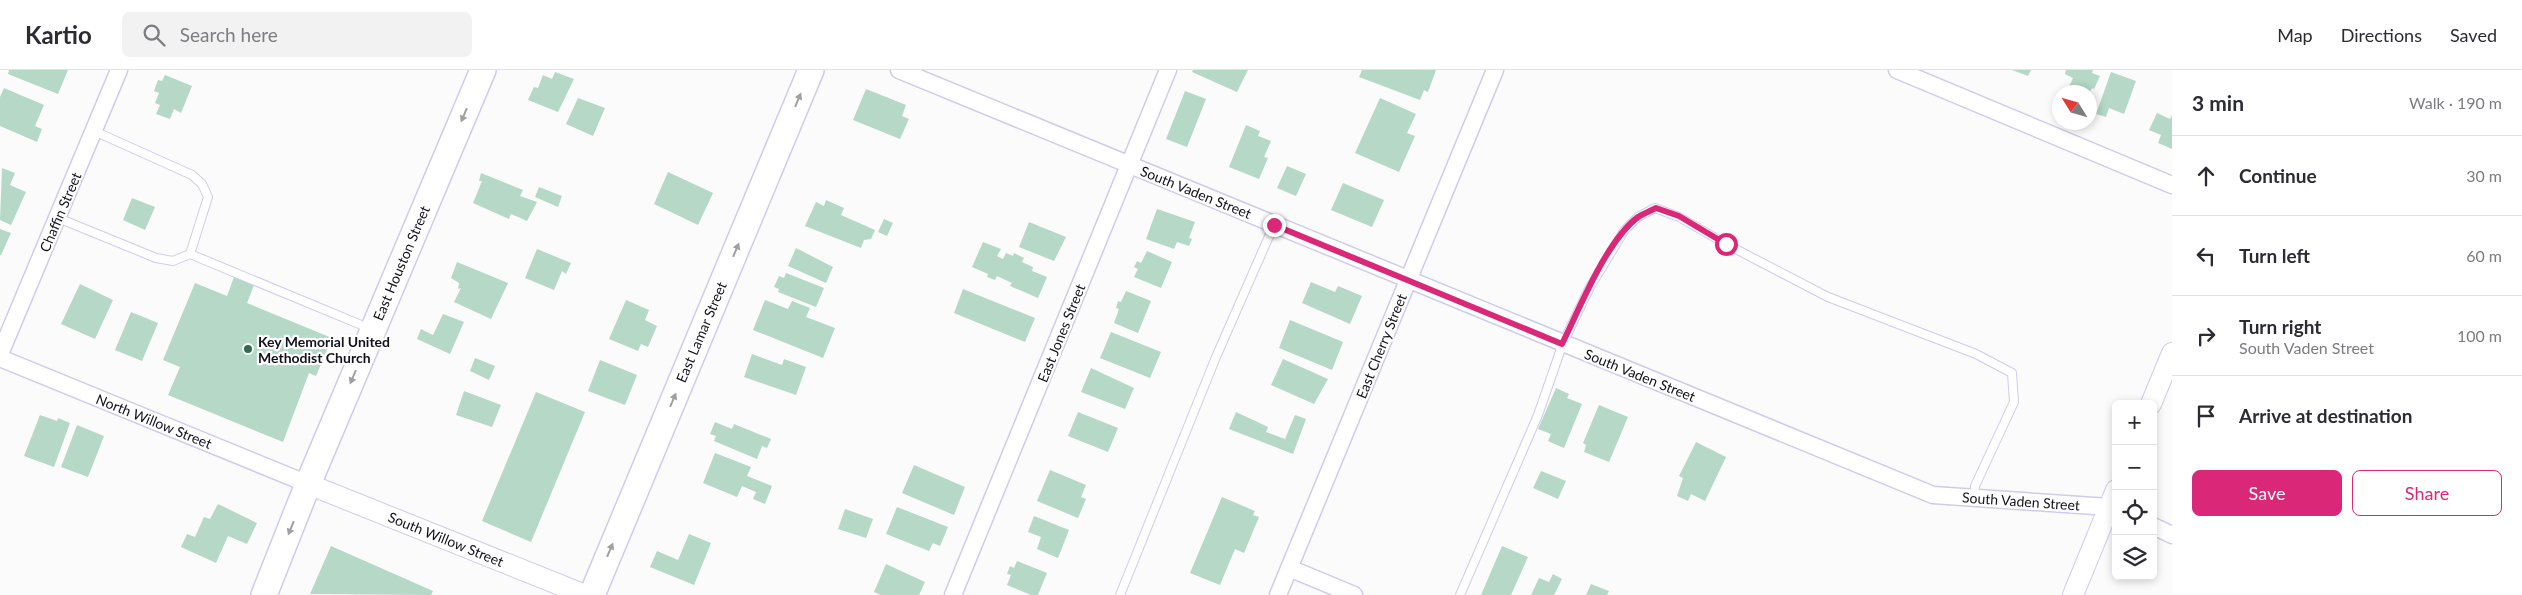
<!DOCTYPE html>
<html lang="en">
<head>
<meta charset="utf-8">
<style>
  :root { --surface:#fff; --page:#f2f2f3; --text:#2b2b33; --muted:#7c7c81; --line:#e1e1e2; --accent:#db2777 }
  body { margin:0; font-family:Lato,sans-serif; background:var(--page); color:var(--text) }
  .controls { position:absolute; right:15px; bottom:15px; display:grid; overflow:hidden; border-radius:8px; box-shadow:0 2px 8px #0003 }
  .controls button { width:45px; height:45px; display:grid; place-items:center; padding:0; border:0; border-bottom:1px solid var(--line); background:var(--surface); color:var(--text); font:25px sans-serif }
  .compass { position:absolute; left:2052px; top:15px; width:45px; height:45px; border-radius:50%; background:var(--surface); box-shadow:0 2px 8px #0003; rotate:307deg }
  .stop { position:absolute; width:15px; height:15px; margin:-11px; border:4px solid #db2777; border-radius:50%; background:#fff }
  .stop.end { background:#db2777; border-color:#fff; box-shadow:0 1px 5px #0008 }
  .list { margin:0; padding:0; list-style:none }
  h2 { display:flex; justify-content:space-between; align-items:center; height:65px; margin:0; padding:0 20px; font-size:21px }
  h2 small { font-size:16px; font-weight:400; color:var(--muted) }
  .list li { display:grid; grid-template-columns:32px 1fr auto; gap:15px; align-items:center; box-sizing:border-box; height:80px; padding:0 20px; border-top:1px solid var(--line) }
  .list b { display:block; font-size:19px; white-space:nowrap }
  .list p { margin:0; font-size:16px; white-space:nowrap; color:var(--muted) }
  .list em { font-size:16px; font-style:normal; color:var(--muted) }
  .actions { display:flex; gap:10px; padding:15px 20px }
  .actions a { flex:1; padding:11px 0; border:1px solid var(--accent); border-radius:8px; text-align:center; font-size:18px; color:var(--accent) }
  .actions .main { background:var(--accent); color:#fff }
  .icon { flex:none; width:28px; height:28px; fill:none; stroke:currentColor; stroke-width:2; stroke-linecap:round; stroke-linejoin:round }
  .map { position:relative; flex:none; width:2172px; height:525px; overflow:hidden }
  header { display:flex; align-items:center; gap:30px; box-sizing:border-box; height:70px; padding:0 25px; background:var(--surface); border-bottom:1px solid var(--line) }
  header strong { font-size:24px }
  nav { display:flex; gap:28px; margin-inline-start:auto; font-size:18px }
  .search { width:350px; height:45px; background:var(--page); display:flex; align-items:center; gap:12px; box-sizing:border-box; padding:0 18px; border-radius:8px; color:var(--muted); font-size:19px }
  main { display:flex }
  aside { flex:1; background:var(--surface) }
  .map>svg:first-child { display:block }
  .building { fill:#b5d8c7 }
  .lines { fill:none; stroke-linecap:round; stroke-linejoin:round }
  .service-casing { stroke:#ceccec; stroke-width:10 }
  .minor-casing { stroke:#ceccec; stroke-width:19 }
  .tertiary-casing { stroke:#ceccec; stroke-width:22 }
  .primary-casing { stroke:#ceccec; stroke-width:28 }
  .service { stroke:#fff; stroke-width:8 }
  .minor { stroke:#fff; stroke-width:16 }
  .tertiary { stroke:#fff; stroke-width:20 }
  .primary { stroke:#fff; stroke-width:25 }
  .oneway { fill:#a0a0a4 }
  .route { stroke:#db2777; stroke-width:6 }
  .poi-dot { fill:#326b54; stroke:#fff; stroke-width:2 }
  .labels { text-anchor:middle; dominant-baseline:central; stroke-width:4.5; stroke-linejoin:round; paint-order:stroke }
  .street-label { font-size:14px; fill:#12111c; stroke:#fff }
  .poi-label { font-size:14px; font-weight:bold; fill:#12111c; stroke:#fff; text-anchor:start }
</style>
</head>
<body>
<header>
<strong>Kartio</strong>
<div class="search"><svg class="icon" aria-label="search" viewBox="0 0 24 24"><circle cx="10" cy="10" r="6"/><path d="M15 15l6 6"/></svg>Search here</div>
<nav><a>Map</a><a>Directions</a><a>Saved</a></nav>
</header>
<main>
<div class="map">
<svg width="2172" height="525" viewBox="0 0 2172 525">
  <rect width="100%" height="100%" fill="#fbfbfb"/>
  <!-- building -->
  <path class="building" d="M9,0H68L58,24L8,4Z
    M1193,0H1248L1237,22L1192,2Z
    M1362,0H1436L1428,22L1424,20L1420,30L1359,7Z
    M2012,0H2031L2028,6Z
    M2066,0H2093L2092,3L2100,6L2094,19L2092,18L2090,22H2075L2068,19L2073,8L2065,4Z
    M555,2L574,9L558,42L528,30L534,17L538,18L543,5L552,9Z
    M2111,2L2136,11L2124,44L2109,38L2106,47L2096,44Z
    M165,5L192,16L181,43L174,39L170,49L156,44L160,35L155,33L159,23L154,21L158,10L162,11Z
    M4,18L44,35L35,56L42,59L37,72L0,56V27Z
    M866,19L906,35L902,46L909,49L900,69L853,50Z
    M1185,21L1206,29L1187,77L1166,69Z
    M578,28L605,38L593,66L566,54Z
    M1380,28L1416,44L1407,63L1415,66L1399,102L1355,83Z
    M2157,43L2170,49L2172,45V79L2158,73L2161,65L2149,60Z
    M1246,55L1260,61L1258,66L1271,71L1264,87L1268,88L1259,109L1229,97Z
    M1287,96L1306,104L1296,126L1277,118Z
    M2,98L15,103L10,115L26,122L11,155L0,150Z
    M668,102L713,123L698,155L654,134Z
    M481,103L523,120L520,126L537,132L527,151L511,144L509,149L473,133L482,111H479Z
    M1343,113L1384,130L1372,157L1331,140Z
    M539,117L562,126L558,137L535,127Z
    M132,128L155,137L145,160L123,150Z
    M826,130L844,138L841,145L875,160L871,169L864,170L861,178L805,156L816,132L824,136Z
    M1157,139L1195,152L1189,168L1192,169L1189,176L1177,172L1174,179L1146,169Z
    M884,149L893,153L887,166L878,162Z
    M1029,152L1066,167L1054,191L1019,177Z
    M0,159L11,163L1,185H0Z
    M983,172L1001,179L997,186L1003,189L1006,183L1013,186L1014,183L1024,188L1022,192L1033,197L1032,201L1047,207L1038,228L1010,216L1012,213L997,206L995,210L987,207L988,204L972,197Z
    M796,178L833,197L826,213L788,196Z
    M537,179L571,193L566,204L562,201L554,220L525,208Z
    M1147,181L1172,192L1161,218L1134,207L1138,199L1134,197L1137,191L1141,193Z
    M457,192L508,213L491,249L454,232L461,218L458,219L459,213L451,208Z
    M786,203L824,218L816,237L778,222L779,219L774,217L779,206L784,208Z
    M234,207L254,215L247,233L332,268L316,306L309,303L283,372L168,325L180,297L163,290L195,213L227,226Z
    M1311,212L1335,222L1338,216L1362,226L1350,254L1302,233Z
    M80,214L113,230L95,269L61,254Z
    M963,219L1035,248L1025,272L954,243Z
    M1126,221L1151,231L1138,263L1114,253L1119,239L1116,238L1118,231L1121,232Z
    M626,230L649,240L645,250L657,256L648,277L641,274L638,281L609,269Z
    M765,230L788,239L792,231L810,238L806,247L835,258L823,288L753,260Z
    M131,242L158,253L142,291L115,280Z
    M443,244L464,252L450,284L417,269L421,259L433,265Z
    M1290,250L1343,272L1332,300L1279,278Z
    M1111,262L1161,282L1150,308L1100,288Z
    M752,284L782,295L784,289L806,297L796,325L744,307Z
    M475,288L495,296L489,310L470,301Z
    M1283,289L1328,309L1314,334L1271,315Z
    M600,290L637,305L625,335L588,321Z
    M1091,298L1134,318L1125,339L1081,322Z
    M1556,318L1569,324L1567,328L1582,334L1564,378L1548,371L1551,364L1538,359Z
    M464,321L501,335L492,357L456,345Z
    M536,322L585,342L531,472L482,451Z
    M1599,335L1628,347L1609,392L1584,382L1586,375L1583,373Z
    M1078,342L1118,358L1108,382L1068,366Z
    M1236,342L1268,357L1266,362L1285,369L1295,345L1306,349L1293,384L1229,359Z
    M40,345L57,351L58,348L70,353L54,397L24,386Z
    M715,352L732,359L734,354L771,369L767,378L762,376L757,389L714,371L716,366L710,364Z
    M77,355L104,366L88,407L61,397Z
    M1696,372L1726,387L1705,431L1691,424L1688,431L1677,426L1683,408L1679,406Z
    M715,383L751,397L747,406L772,416L765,434L753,429L756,422L742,416L737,427L703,413Z
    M914,395L965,417L954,445L902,423Z
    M1050,400L1086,415L1081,427L1086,429L1078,448L1037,431Z
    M1541,401L1566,411L1558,429L1533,418Z
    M1222,427L1255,441L1253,445L1259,447L1244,483L1235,479L1220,515L1190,503Z
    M218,434L257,453L247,474L228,466L216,493L181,477L187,464L195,467L204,447L210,449Z
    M897,437L948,457L940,476L933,473L929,481L886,464Z
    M845,439L873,449L866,468L838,459Z
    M1034,446L1069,460L1058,488L1037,479L1041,467L1028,462Z
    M689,464L711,473L694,515L650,497L657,481L678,490Z
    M331,476L433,521L431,525L310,524Z
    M1502,476L1528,487L1511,525H1481Z
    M1017,491L1047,503L1038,525H1031L1007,515L1011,505L1007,504L1010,496L1014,498Z
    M886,494L925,512L919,525H881L874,522Z
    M1553,504L1562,509L1554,525H1531L1539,508L1549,512Z
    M1591,514L1609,521L1607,525H1586Z"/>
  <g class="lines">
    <defs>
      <path id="service" d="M94,61L192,105L202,114L208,127L190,184
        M58,148L156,188L173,191L190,184L371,259
        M1120,525L1216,287L1274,155
        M1460,525L1538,345L1563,273L1590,217L1624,161L1638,147L1655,138L1679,147L1726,174L1828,227L1976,284L2012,303L2014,332L1975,416L1974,429"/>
      <path id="minor" d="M899,0L1933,425L2109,437L2116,440
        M1897,0L2172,115
        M0,284L119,0
        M0,288L308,414
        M2153,456L2172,465
        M1289,498L1354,525
        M953,525L1168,0
        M1278,525L1495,0"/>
      <path id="tertiary" d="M2151,334L2172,283
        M308,414L585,525
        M2073,525L2116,420"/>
      <path id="primary" d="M264,525L308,414L483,0
        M592,525L811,0"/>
    </defs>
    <!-- service casing -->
    <use href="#service" class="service-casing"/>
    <!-- minor casing -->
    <use href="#minor" class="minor-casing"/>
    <!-- tertiary casing -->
    <use href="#tertiary" class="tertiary-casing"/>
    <!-- primary casing -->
    <use href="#primary" class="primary-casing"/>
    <!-- service -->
    <use href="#service" class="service"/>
    <!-- minor -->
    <use href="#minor" class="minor"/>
    <!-- tertiary -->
    <use href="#tertiary" class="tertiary"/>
    <!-- primary -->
    <use href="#primary" class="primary"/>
  </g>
  <!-- one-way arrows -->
  <defs><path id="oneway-solid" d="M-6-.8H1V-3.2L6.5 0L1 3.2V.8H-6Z" transform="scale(1.25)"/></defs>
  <g class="oneway">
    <use href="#oneway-solid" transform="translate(798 30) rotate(-67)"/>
    <use href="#oneway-solid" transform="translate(464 45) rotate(113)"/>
    <use href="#oneway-solid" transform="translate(736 180) rotate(-67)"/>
    <use href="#oneway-solid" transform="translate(353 307) rotate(113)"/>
    <use href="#oneway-solid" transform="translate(673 330) rotate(-67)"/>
    <use href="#oneway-solid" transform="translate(291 458) rotate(112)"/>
    <use href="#oneway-solid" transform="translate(610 480) rotate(-67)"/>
  </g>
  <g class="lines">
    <!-- route -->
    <path class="route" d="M1274,155L1562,274C1580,238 1606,171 1638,147C1643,144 1650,141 1656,138L1679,146L1726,174"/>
  </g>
  <!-- markers -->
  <circle class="poi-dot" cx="248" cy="279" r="5"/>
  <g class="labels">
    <!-- street labels -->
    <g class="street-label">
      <text transform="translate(1196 122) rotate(22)">South Vaden Street</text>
      <text transform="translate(60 142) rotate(-67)">Chaffin Street</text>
      <text transform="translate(401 193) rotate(-67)">East Houston Street</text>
      <text transform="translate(701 262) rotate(-67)">East Lamar Street</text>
      <text transform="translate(1061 263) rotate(-68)">East Jones Street</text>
      <text transform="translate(1381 276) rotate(-68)">East Cherry Street</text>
      <text transform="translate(1640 305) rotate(22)">South Vaden Street</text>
      <text transform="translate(154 351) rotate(22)">North Willow Street</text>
      <text transform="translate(2021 431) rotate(4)">South Vaden Street</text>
      <text transform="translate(446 469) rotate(22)">South Willow Street</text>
    </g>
    <!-- poi labels -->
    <g class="poi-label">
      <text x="258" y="271">Key Memorial United<tspan x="258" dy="16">Methodist Church</tspan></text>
    </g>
  </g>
</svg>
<div class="controls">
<button>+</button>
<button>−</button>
<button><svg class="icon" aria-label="locate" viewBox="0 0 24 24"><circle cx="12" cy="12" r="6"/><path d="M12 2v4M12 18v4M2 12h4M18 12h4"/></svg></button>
<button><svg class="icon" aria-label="layers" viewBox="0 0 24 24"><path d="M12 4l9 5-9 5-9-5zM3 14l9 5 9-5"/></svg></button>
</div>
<svg class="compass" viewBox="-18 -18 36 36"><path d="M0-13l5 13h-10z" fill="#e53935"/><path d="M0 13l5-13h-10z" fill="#7c7c81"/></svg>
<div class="stop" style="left:1726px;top:174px"></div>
<div class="stop end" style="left:1274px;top:155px"></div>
</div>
<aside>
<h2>3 min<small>Walk · 190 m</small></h2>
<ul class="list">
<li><svg class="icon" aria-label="ahead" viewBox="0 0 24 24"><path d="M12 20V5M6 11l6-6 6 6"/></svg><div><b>Continue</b></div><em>30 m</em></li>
<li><svg class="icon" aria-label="left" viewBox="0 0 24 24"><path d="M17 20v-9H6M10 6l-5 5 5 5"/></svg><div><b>Turn left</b></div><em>60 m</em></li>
<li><svg class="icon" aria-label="right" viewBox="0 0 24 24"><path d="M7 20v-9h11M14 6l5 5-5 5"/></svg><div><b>Turn right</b><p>South Vaden Street</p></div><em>100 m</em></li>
<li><svg class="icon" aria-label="arrive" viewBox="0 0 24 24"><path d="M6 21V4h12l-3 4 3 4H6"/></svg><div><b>Arrive at destination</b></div></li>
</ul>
<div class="actions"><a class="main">Save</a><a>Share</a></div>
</aside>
</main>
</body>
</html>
